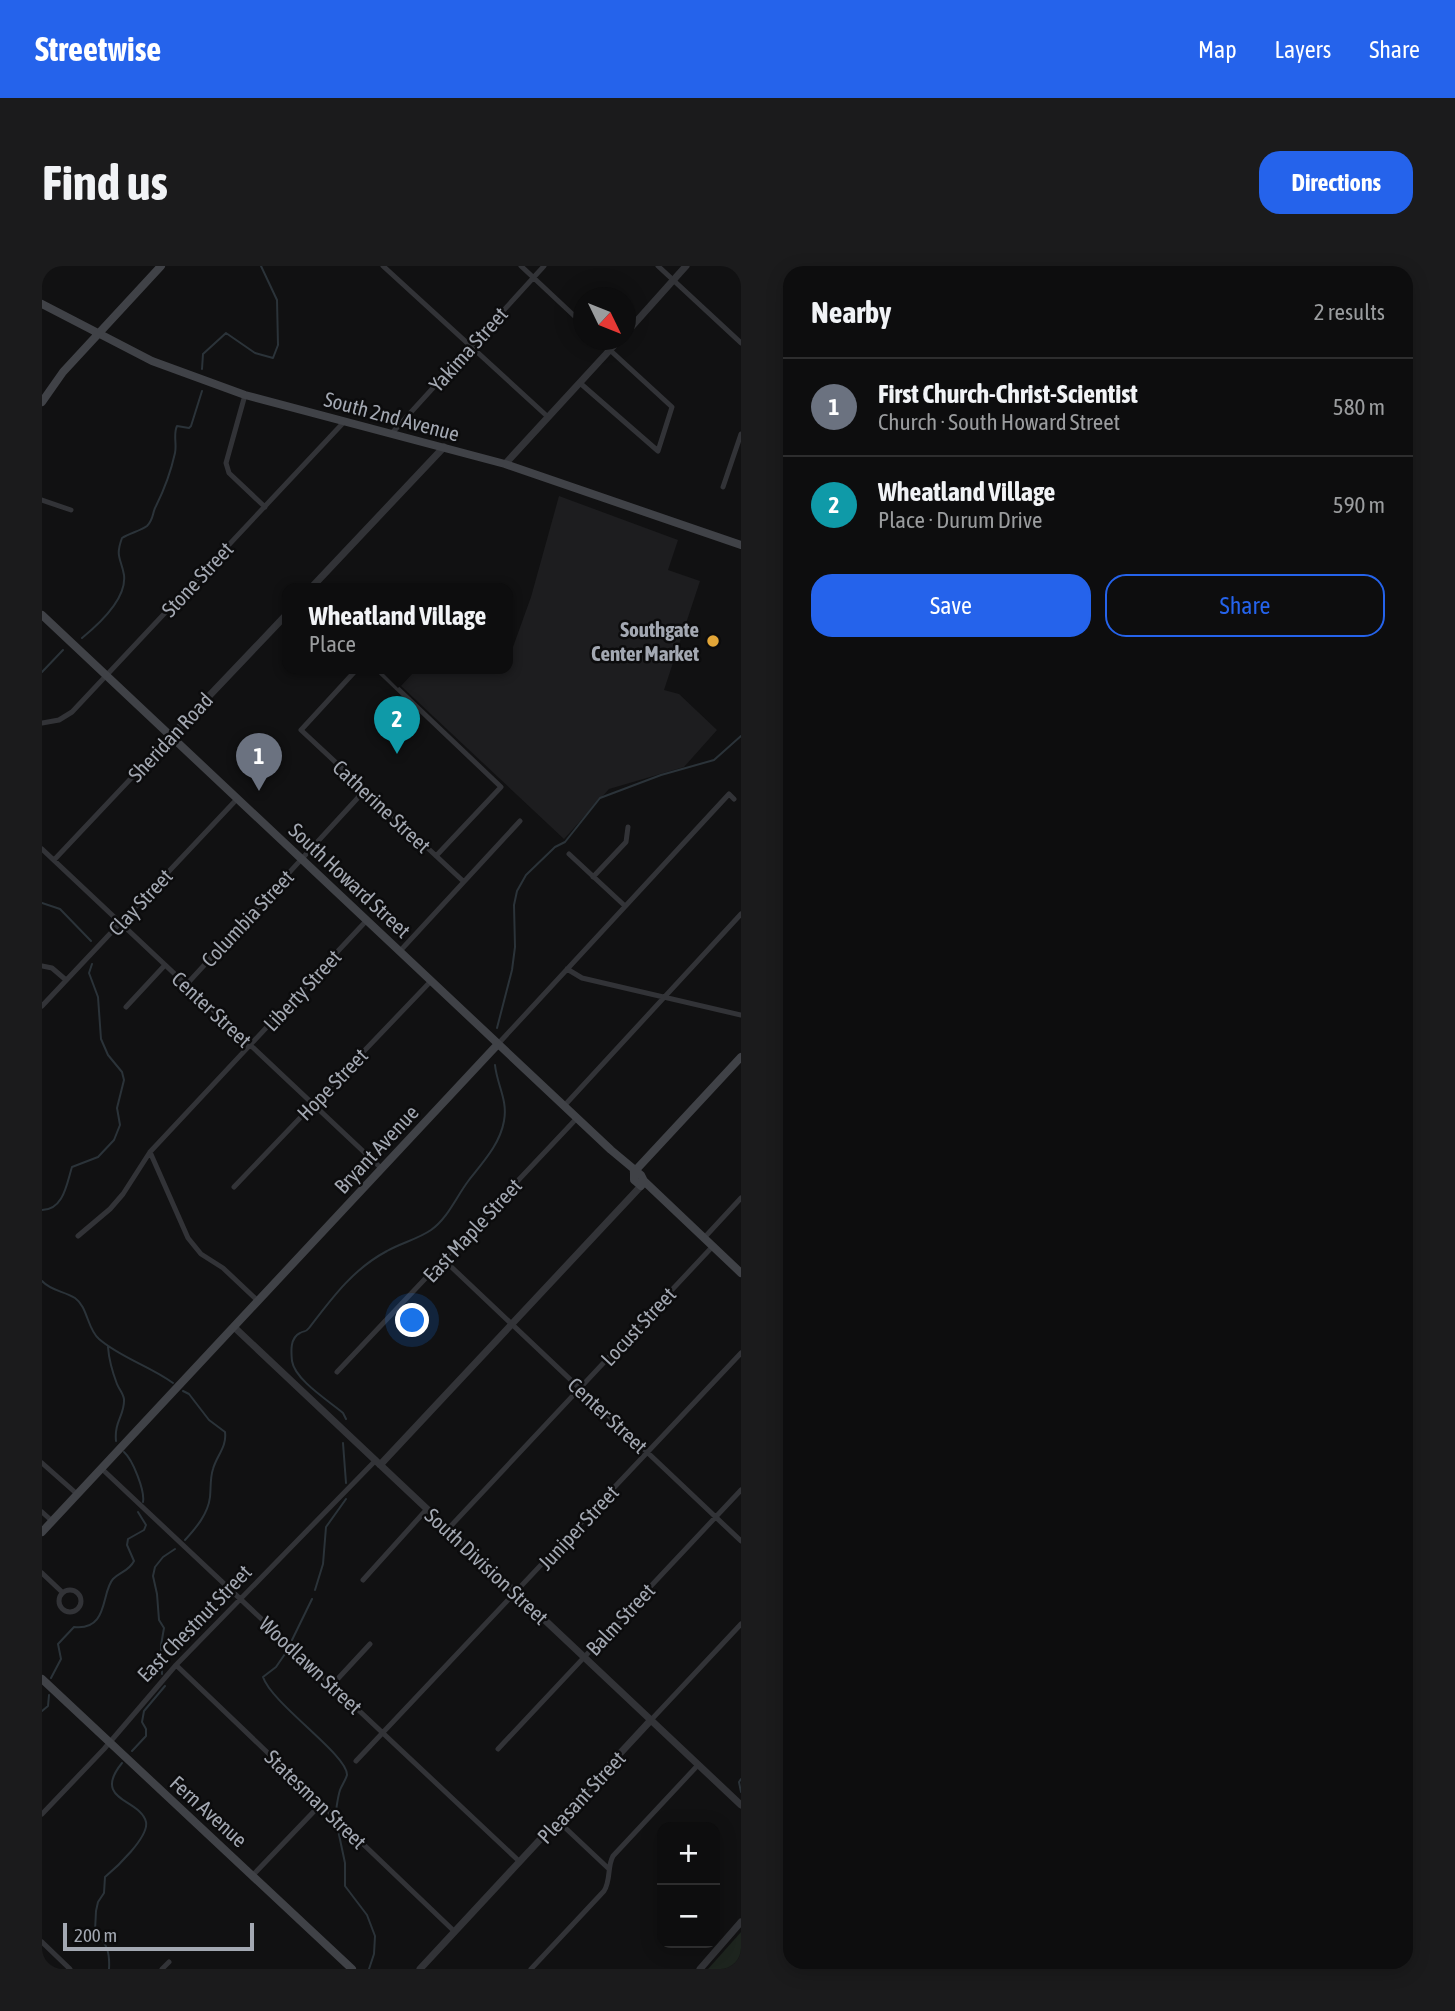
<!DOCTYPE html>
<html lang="en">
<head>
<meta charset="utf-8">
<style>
  :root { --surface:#0d0d0e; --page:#1b1b1c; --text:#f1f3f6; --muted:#9a9c9e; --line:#2d2d2e; --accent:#2563eb }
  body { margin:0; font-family:"Asap Condensed",sans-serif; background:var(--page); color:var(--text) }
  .controls { position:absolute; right:21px; bottom:21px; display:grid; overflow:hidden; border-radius:14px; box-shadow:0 4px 18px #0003 }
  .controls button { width:63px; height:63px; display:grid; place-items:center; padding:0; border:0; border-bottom:2px solid var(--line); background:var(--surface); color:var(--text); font:35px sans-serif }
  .compass { position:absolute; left:531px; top:21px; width:63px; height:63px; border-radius:50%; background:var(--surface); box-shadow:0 4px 18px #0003; rotate:133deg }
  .scale { position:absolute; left:21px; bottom:18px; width:191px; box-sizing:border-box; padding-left:7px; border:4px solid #a3a8b2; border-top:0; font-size:19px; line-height:24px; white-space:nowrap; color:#a3a8b2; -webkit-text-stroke:5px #0c0c0d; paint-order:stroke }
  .you { position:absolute; left:371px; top:1055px; width:24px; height:24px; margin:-18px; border:5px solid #fff; border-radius:50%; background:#1a73e8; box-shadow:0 0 0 10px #1a73e833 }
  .badge { display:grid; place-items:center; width:46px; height:46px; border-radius:50%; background:var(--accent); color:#fff; font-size:23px; font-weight:700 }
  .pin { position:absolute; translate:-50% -58px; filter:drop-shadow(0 2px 4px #0008) }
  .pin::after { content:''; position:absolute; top:37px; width:24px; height:21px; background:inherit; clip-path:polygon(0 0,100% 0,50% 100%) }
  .popup { position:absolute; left:240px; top:317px; width:231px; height:91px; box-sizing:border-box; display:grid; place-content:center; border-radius:14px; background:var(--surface); filter:drop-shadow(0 2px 5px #0005); font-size:23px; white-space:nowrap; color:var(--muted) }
  .popup b { font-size:26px; color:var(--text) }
  .popup::after { content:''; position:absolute; left:50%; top:100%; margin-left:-14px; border:14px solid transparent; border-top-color:var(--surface) }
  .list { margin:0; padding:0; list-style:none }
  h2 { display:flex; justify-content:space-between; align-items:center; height:91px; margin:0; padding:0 28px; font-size:30px }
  h2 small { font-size:23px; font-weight:400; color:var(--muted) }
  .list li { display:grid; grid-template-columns:46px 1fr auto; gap:21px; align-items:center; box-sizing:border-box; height:98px; padding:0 28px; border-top:2px solid var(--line) }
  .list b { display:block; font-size:26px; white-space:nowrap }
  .list p { margin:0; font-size:23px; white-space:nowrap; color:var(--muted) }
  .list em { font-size:23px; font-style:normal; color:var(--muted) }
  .actions { display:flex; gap:14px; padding:21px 28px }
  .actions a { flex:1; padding:16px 0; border:2px solid var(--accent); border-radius:21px; text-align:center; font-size:24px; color:var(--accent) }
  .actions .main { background:var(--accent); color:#fff }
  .map { position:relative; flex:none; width:699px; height:1703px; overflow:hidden; border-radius:21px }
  header { display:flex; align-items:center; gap:42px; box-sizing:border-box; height:98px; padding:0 35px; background:var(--accent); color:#fff }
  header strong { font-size:33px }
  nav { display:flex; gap:38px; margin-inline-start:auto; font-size:24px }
  .intro { display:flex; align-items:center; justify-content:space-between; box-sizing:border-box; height:168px; padding:0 42px }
  h1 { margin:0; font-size:49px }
  .button { padding:18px 32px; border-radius:21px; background:var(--accent); color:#fff; font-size:24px; font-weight:700 }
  main { display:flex; gap:42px; padding:0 42px }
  aside { flex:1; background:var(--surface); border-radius:21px; box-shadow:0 4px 18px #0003 }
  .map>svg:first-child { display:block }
  .built { fill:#1d1d1f }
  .green { fill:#1d241e }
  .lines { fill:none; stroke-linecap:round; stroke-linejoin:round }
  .stream { stroke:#2b3339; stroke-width:2 }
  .minor { stroke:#323337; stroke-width:5 }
  .tertiary { stroke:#323337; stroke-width:7 }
  .secondary { stroke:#404247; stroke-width:8 }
  .poi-dot { fill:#e3a638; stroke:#0c0c0d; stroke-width:2.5 }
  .labels { text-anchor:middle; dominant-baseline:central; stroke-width:5; stroke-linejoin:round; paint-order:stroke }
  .street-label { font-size:21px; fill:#a3a8b2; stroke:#0c0c0d }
  .poi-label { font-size:21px; font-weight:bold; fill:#a3a8b2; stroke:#0c0c0d; text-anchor:end }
</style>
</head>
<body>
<header>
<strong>Streetwise</strong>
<nav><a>Map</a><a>Layers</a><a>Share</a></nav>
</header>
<div class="intro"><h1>Find us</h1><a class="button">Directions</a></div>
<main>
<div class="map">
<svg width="699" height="1703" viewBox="0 0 699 1703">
  <rect width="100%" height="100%" fill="#111112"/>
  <!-- built -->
  <path class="built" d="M517,230L636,274L626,304L658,315L622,424L637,428L675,464L642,501L567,523L522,573L359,420L375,402H465V380L471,381L489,331Z"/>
  <!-- green -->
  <path class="green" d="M699,1666V1703H666Z"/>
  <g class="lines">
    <!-- stream -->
    <path class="stream" d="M160,103L161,88L184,67L213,87L231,92L236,79L235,34L219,0
      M40,372C56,359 85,333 82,309C79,292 73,291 80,272C88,267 98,265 105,260C112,253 110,247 114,240C122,224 129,205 133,187C135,178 131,168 135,160L147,162L149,160L160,125
      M0,406L21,384
      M0,637L18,643L49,675
      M455,762L470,704L473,681L472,639L475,625L484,609L513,581L523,576L558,532L619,509L672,494L699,470
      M0,944C22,944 25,916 30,901L56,891L72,874L78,859L75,842L82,814L80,806L66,789L59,773L56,731L47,707L50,698
      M0,1015C9,1025 22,1025 33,1032C46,1041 45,1063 57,1073C79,1092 108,1100 131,1117
      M66,1081C67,1094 70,1105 75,1118C77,1123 81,1127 82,1133C83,1149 72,1155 74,1175
      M141,1125L147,1128L167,1154L183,1166C185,1181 175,1189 171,1203C168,1212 169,1221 168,1231C166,1248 154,1262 143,1274
      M304,1153L301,1147C287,1135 253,1114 250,1095C249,1085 248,1072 258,1067C263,1064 263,1067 267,1062C290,1032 311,1003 345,985C359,977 376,973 389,964C406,952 414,931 427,914C441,896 458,878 462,855C466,834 455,819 453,799
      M301,1177L304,1217
      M82,1186C91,1194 103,1225 101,1236
      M273,1324L281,1298L284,1261L304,1233
      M250,1374L270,1333
      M245,1385L234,1401L221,1411C230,1438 306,1489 305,1509C304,1513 300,1519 298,1524C296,1530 295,1538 294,1545
      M120,1408L119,1379L122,1362L117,1354L115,1328L111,1310L113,1301L121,1291L133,1283
      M9,1412L19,1393L16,1378L32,1361C67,1365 59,1326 71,1313C78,1306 87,1305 92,1295L85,1279L86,1273L102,1264L104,1259L96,1246
      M0,1445L6,1440L7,1429
      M90,1485L104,1470V1463L100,1456L102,1445L123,1420
      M699,1513L697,1516L699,1526
      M296,1564L303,1597V1620L325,1649L333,1670L332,1688L327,1703
      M67,1703C68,1686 65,1678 53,1665L54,1645L56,1636L62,1627L63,1611C74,1602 107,1571 104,1556C99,1533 49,1535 80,1497"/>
    <!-- minor -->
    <path class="minor" d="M341,0L506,151
      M479,0L542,59
      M616,0L699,77
      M538,117L616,185L630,141L557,74
      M203,129L184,197L187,207L223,241
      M350,167L502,0
      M681,221L699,168
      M0,234L29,244
      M316,402L259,464L421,615
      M334,402L459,521L394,590
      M0,457L17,454L30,446L302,156
      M0,583L340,903
      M527,588L583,640
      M12,594L129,470
      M551,611L584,576L586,561
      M358,685L478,555
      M0,700L10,702L24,714
      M525,703L540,712L699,749
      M144,719L323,524
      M0,740L195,533
      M84,741L123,699
      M456,778L687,528L692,533
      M522,840L699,648
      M108,886L146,972L159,988L181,1002L216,1035
      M192,921L389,715
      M36,970L68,943L81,928L108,886L325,654
      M662,972L699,932
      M402,994L699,1275
      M295,1106L535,852
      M0,1197L35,1228
      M59,1202L478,1596
      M0,1246L10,1255
      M406,1263L671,980
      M0,1307L20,1326
      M321,1314L385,1243
      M17 1335a11 11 0 1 1 22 0a11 11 0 1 1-22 0Z
      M134,1399L413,1666
      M290,1419L328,1378
      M609,1454L699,1358
      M456,1483L699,1224
      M314,1495L699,1087
      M0,1548L62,1483L134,1399L334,1194
      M516,1555L567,1603
      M211,1609L279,1538
      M0,1676L28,1703
      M120,1703L127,1696
      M489,1703L562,1625C569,1614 565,1601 571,1590L656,1499"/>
    <!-- tertiary -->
    <path class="tertiary" d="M584,67L644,0
      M463,198L577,74
      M269,322L402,181
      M129,470L245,348
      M192,1061L699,1539
      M338,1199L599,920
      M378,1703L609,1454
      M658,1703L699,1656"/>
    <!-- secondary -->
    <path class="secondary" d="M0,38L110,95L203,129L463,198L699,279
      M0,136L21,106L119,0
      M0,349L569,884L599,909L602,915L599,920L592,914V906
      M592,906L699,791
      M602,915L699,1007
      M0,1266L456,778
      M0,1413L310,1703"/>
  </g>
  <!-- markers -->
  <circle class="poi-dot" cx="671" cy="375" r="7"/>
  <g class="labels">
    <!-- street labels -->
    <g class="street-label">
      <text transform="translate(426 83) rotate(-48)">Yakima Street</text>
      <text transform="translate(350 150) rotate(15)">South 2nd Avenue</text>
      <text transform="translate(155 313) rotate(-47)">Stone Street</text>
      <text transform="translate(128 471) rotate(-47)">Sheridan Road</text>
      <text transform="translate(340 540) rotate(43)">Catherine Street</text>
      <text transform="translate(308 614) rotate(43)">South Howard Street</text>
      <text transform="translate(98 636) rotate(-47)">Clay Street</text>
      <text transform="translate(205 652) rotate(-47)">Columbia Street</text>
      <text transform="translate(260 724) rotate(-47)">Liberty Street</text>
      <text transform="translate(170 743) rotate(43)">Center Street</text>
      <text transform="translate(290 818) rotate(-46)">Hope Street</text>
      <text transform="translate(334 883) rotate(-47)">Bryant Avenue</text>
      <text transform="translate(430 964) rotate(-47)">East Maple Street</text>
      <text transform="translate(596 1060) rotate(-47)">Locust Street</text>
      <text transform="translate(566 1149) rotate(43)">Center Street</text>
      <text transform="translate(536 1261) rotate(-47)">Juniper Street</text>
      <text transform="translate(445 1300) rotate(43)">South Division Street</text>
      <text transform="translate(578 1353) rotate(-47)">Balm Street</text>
      <text transform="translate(152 1357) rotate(-46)">East Chestnut Street</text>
      <text transform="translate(269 1399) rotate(43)">Woodlawn Street</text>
      <text transform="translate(539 1531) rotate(-47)">Pleasant Street</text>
      <text transform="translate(274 1533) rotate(44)">Statesman Street</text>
      <text transform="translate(167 1545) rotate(42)">Fern Avenue</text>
    </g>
    <!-- poi labels -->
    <g class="poi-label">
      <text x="657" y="363">Southgate<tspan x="657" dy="24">Center Market</tspan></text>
    </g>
  </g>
</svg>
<div class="controls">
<button>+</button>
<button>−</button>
</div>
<svg class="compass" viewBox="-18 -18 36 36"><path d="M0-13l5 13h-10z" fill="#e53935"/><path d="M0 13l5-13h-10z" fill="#9a9c9e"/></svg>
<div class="scale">200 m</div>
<div class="you"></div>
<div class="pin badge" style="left:217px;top:525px;background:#6b7280">1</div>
<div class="pin badge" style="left:355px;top:488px;background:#0f9aa8">2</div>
<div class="popup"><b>Wheatland Village</b>Place</div>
</div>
<aside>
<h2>Nearby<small>2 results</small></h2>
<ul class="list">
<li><span class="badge" style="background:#6b7280">1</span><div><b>First Church-Christ-Scientist</b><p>Church · South Howard Street</p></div><em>580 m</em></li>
<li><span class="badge" style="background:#0f9aa8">2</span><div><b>Wheatland Village</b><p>Place · Durum Drive</p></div><em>590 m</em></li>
</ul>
<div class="actions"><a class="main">Save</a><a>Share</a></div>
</aside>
</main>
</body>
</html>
